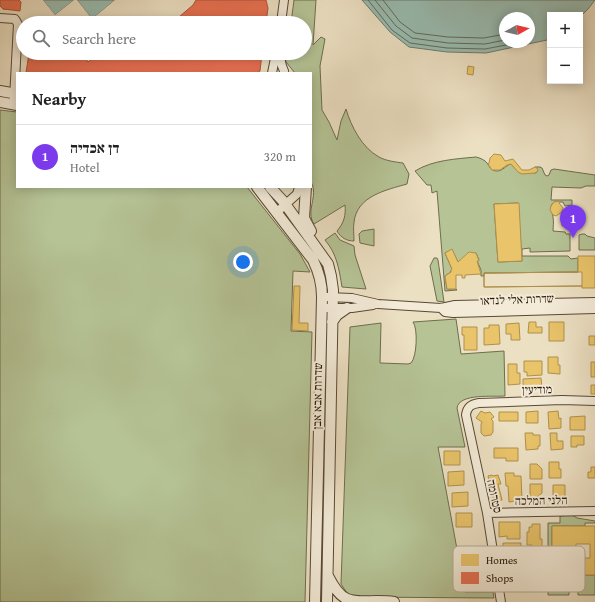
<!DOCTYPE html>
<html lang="en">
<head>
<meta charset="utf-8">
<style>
  :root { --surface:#fff; --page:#f2f2f2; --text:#222; --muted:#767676; --line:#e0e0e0; --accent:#7c3aed }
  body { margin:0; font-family:"Gentium Book Plus","Frank Ruhl Libre",serif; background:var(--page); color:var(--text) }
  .controls { position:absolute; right:12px; top:12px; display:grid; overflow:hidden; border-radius:0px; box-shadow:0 2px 10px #0003 }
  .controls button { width:36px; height:36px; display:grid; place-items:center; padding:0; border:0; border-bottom:1px solid var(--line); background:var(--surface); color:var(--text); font:20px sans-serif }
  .compass { position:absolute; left:499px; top:12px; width:36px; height:36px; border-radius:50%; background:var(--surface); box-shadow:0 2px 10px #0003; rotate:82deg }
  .you { position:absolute; left:243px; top:262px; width:14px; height:14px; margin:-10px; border:3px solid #fff; border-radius:50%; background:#1a73e8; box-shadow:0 0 0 6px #1a73e833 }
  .badge { display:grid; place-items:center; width:26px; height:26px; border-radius:50%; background:var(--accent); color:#fff; font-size:13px; font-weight:700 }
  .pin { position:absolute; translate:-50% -33px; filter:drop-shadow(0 1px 2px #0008) }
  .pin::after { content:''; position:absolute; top:21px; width:14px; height:12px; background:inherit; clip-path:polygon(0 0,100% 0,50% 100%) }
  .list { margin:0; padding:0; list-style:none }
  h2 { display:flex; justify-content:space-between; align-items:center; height:52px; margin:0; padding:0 16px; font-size:17px }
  h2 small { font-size:13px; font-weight:400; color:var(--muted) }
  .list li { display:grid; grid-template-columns:26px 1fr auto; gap:12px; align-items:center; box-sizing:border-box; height:64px; padding:0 16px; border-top:1px solid var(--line) }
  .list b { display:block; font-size:15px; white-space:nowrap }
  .list p { margin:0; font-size:13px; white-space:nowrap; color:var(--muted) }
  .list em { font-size:13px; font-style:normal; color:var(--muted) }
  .icon { flex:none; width:22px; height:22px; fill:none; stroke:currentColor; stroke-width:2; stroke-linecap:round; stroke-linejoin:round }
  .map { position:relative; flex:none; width:595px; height:602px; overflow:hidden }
  .search { position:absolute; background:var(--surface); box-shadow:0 2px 10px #0003; left:16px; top:16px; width:296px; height:44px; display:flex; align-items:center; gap:10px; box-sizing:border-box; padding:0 14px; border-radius:22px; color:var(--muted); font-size:15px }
  .panel { position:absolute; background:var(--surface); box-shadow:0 2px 10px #0003; left:16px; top:72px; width:296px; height:116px; border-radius:0px }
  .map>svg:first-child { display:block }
  .green { fill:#b5c395; stroke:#6e6d4e; fill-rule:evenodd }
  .water { fill:#99bdb2; stroke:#6b7b6e; fill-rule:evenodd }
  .pier { fill:#ece0c3 }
  .homes { fill:#e9c46a; stroke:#af904c; fill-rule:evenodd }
  .shops { fill:#e76f51; stroke:#ad553b }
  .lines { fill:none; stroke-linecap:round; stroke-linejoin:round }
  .shore { stroke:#606a5c; stroke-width:1 }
  .minor-casing { stroke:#584936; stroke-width:10 }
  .tertiary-casing { stroke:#584936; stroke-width:12 }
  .minor { stroke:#f3ebd8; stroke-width:8 }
  .tertiary { stroke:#f3ebd8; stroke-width:10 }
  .labels { text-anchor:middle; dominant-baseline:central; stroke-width:4; stroke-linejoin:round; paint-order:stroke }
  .street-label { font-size:12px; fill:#271707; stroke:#f3ebd8 }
  .key { fill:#f3ebd8; stroke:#b6ab99; stroke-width:1 }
  .key-label { font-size:11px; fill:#271707 }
</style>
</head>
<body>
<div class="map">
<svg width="595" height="602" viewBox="0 0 595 602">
  <rect width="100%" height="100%" fill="#ece0c3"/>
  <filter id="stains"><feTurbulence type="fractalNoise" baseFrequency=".005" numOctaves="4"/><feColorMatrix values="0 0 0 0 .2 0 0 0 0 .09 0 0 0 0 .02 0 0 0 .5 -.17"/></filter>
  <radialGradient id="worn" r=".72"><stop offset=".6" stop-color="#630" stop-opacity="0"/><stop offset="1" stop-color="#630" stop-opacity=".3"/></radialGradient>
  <!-- green -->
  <path class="green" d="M294,0H316L313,45L321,37L325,39L320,66L322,110L329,122L337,140L341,121L346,109C351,126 362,148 379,157C386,161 396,162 403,163L409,174L407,184C386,190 357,196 354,222C353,228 354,235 354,241C347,241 341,238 337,231C344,223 346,215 345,205L314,224C305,211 319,196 311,182V73H295L286,62L284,53H305V23H291Z
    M0,110L17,112V187H247L300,254L310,272L293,271L291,331L312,332L305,602H0Z
    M476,157C480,158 485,160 487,163C490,167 491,171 497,171C503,171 506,165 511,164C525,179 521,171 536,173L538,170L535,167H540L542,168L545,175L547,176L549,175L551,170L554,169L595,175V186H586L581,188L552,187L551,200H572V205L565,206L563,202H554C548,208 552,210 553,217C554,222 553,227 553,231L565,232L566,234H570V251L530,252V248L522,249V256H568L571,259L578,258V272L484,273V276H481V270L477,261L479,260L476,253L458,262L452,250L445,253L452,269L451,270V272L445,276L447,289H456L457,290L445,291L437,191L432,193L431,185H427L415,171C433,160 455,159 476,157ZM518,203L522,261L498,262L494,204Z
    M374,229V246L360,243L359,234L362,231Z
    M335,233L340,240L354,246L355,255L366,289L342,287C339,269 337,254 325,240Z
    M582,234H585L587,236L595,238V250H579V235Z
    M434,258H437L438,260L444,302L437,301L430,266Z
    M456,319L461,354L504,351L505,396C494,397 459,393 457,408L465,447H438L465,592H493L494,598L358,597L348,594L345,590L341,584L350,327L381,323L380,363L408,364L411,363C417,357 418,328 413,322Z
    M572,515L577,518L595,521V523H585V526H552V575H569V595H548V523H560V516Z
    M578,575H595V595H578Z"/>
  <!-- water -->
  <path class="water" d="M43,0H74L55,15Z
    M77,0H115L92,19Z
    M362,0H595L588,9L580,17V15H550V38L547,40L486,53L447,52L409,47L390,32ZM505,18H529V42H505Z"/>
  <!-- pier -->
  <path class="pier" d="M41,0H43L55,15L74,0H77L92,19L115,0H117L92,21L75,1L55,17Z"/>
  <!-- homes -->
  <path class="homes" d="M0,0H12L19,10L3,9L0,6Z
    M105,53H149L125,73H81Z
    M468,66L474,67L473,75L467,74Z
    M494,154L501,155L505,161L513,159L522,170H529L535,167L537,168L538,171L535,173L522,174L518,172L511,164L507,165L500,170H492L488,164L489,163L490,158Z
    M560,201L559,203L563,208L562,212L556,216L553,215L550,210L551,206L554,202Z
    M519,203L522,261L498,262L494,204Z
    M574,217V226H562L561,218Z
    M452,249L458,262L469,252L476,253L479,261H477L481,274L465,275V278H462V275H456V289H447L445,276L451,272V270L452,269L445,253Z
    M578,256H595V288H582V286L484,287V273L578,272Z
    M582,272V286L484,287V273Z
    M294,286H300L299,323H308V331L292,330Z
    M529,322H536V327H542V333H528Z
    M549,322H564V341H549Z
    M519,323L520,340H511V334H506V324Z
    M489,325H499L500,344L484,345V328H489Z
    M462,327H477V350H464V335H462Z
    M589,336H595V345H589Z
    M548,357H558V365H560V374L548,373Z
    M524,361H542V375L527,376V372H524Z
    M591,362H595V377H591Z
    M508,364H517V373H520V384L508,385Z
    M541,378L542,388L523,389V379Z
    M591,385H595V394H591Z
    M481,411L485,413L490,412L494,417L491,419L493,421V432L491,435L484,436L481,433V424L482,422L476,418Z
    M538,411V423H526V412Z
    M558,411L559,419L561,418V428L549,429L548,412Z
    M499,412H518V421H499Z
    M585,416V430H570V417Z
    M525,433H533V435H540V446H538V449L526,450Z
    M550,433H557V441H563V449L551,450Z
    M571,436H584V445H577V447H571Z
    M494,448H518V461H506V458H494Z
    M444,451H460V465H444Z
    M549,462H559V469H561V478H549Z
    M530,464H537L542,469V479H530Z
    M591,467H595V478H588V472H591Z
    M464,471V485L448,486V472Z
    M505,473H514V476H521L522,500L509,502L508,486H506Z
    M492,475L493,476L498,475L501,484H498L502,500L494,502L488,476Z
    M530,484H542V493L536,498L530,499Z
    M553,485H565V497L553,498Z
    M468,492V506L452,507V493Z
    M456,513H472V527H456Z
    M499,522H520V539H507V536L499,537Z
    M532,524H540V539H542V552H532V545H527V532H529V527H532Z
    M552,526H595V575H552ZM576,544H590V558H576Z
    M503,543H521V555H503Z"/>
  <!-- shops -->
  <path class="shops" d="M0,0H19L21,2L20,11L3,9L0,6Z
    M196,0H266L268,8L266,23H172L193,5Z
    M29,53H82L88,62L99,53H262L260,71L257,73H26Z"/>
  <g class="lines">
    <!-- shore -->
    <path class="shore" d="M368,0L392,30L410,43L447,48L485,49L522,42
      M375,0L396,26L412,38L448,43L485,44L505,40
      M383,0L400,22L415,33L448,37L484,38L505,34"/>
    <defs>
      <path id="minor" d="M0,18L15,19L18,24L14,99
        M281,23L284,0
        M279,53L282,66L284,71
        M272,73L276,53
        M277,212L297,194L299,187
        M327,297L352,298L378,304L441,308L455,305L595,302
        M327,308H352L373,305
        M441,308L445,312L453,313L595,309
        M487,513L595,511
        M501,602L487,513L466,415C467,407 471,404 479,403L562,400L595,401"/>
      <path id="tertiary" d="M0,91L17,94
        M0,102L17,105
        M257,187L313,260C319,272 322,284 322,297L315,602
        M270,187L283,201L328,264L331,276L333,290L327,602
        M306,187L304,218L311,231
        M332,322L337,315L347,308
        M328,576C341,602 348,602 377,601C383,601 388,601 394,602"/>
    </defs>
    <!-- minor casing -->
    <use href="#minor" class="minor-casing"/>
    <!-- tertiary casing -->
    <use href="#tertiary" class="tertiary-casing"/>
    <!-- minor -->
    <use href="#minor" class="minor"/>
    <!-- tertiary -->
    <use href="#tertiary" class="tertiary"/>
  </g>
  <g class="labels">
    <!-- street labels -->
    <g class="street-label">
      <text transform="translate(517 299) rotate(-2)">שדרות אלי לנדאו</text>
      <text transform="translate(537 389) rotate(-1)">מודיעין</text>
      <text transform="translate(317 396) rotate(-89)">שדרות אבא אבן</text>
      <text transform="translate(495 496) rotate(78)">סטרומה</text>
      <text transform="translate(541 500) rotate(-1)">הלני המלכה</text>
    </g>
  </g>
  <!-- legend -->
  <rect x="453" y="546" width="132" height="46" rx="6" class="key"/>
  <rect x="461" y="554" width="18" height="12" fill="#e9c46a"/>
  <rect x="461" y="572" width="18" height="12" fill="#e76f51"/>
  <g class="key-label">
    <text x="486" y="564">Homes</text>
    <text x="486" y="582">Shops</text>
  </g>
  <rect width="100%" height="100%" filter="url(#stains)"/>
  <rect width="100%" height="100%" fill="url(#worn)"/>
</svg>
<div class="controls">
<button>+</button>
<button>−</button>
</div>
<svg class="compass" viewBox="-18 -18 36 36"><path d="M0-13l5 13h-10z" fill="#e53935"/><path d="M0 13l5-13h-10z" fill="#767676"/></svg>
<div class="you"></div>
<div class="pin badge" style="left:573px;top:238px">1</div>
<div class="search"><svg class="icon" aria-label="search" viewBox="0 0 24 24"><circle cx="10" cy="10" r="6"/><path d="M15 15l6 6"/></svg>Search here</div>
<section class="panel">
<h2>Nearby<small></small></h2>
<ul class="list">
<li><span class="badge">1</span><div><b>דן אכדיה</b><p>Hotel</p></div><em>320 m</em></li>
</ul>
</section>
</div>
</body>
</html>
